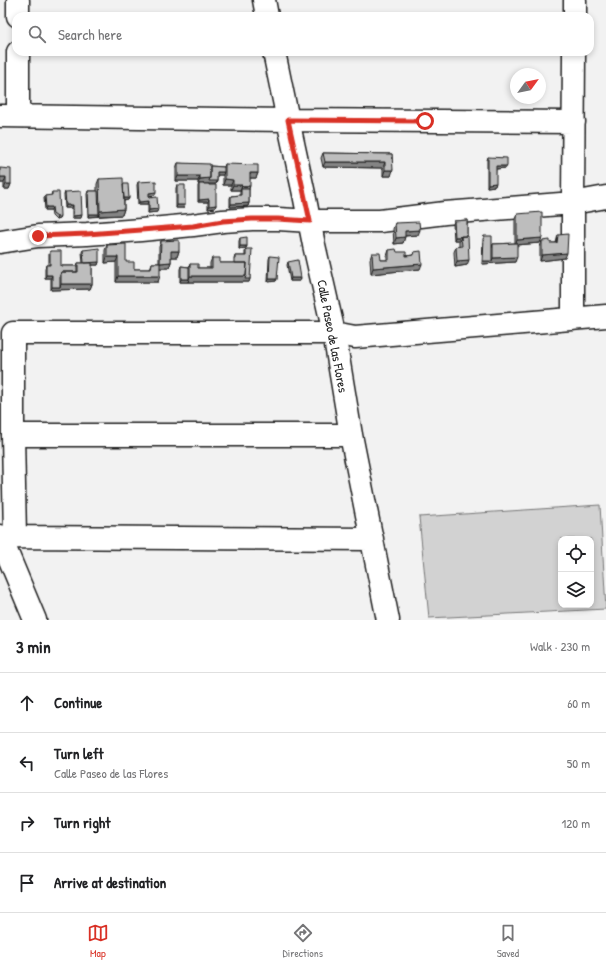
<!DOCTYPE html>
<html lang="en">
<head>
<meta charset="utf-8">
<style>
  :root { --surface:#fff; --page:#f6f6f6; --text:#202124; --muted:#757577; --line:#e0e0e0; --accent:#d93025 }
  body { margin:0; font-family:"Patrick Hand",sans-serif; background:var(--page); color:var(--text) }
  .controls { position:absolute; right:12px; bottom:12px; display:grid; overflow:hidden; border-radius:8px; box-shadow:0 2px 6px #0003 }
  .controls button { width:36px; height:36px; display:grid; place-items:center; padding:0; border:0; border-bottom:1px solid var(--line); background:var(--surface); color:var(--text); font:20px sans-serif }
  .compass { position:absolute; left:510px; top:68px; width:36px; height:36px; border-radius:50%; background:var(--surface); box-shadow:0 2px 6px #0003; rotate:57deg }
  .stop { position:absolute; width:12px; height:12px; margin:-9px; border:3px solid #d93025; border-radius:50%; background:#fff }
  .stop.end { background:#d93025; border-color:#fff; box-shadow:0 1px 4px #0008 }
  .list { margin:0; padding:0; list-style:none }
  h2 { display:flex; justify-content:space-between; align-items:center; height:52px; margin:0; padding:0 16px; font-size:17px }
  h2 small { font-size:13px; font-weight:400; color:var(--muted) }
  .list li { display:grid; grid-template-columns:26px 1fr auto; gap:12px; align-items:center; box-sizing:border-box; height:60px; padding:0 16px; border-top:1px solid var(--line) }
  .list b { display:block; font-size:15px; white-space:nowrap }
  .list p { margin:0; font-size:13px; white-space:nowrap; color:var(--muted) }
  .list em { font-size:13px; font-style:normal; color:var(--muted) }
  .icon { flex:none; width:22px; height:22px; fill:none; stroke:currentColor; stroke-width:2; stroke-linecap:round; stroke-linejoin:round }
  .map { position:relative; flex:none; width:606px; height:620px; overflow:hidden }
  .search { position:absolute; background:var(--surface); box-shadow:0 2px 6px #0003; left:12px; right:12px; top:12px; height:44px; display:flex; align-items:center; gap:10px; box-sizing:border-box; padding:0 14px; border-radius:12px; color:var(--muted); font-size:15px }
  .sheet { height:292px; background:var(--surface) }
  nav { display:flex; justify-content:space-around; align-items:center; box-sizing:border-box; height:56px; border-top:1px solid var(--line); background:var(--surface); font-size:11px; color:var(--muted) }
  nav a { display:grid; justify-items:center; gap:2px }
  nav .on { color:var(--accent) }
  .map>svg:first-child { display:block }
  .green { fill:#d2d2d2; stroke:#777; fill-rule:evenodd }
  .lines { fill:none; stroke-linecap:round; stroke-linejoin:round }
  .minor-casing { stroke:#1c1c1c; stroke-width:25 }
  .minor { stroke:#fff; stroke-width:22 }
  .wall { fill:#a3a3a3; stroke:#1c1c1c }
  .shaded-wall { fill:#848484; stroke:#1c1c1c }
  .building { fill:#bdbdbd; stroke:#1c1c1c }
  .route { stroke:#d93025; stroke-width:5 }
  .labels { text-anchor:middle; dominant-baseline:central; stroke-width:3.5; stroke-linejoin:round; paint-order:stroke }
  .street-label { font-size:13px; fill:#1c1c1c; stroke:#fff }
</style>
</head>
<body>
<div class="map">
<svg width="606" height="620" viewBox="0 0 606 620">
  <rect width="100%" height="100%" fill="#f2f2f2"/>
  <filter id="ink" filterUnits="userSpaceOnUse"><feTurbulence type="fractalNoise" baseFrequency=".025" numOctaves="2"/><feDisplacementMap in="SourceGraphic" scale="8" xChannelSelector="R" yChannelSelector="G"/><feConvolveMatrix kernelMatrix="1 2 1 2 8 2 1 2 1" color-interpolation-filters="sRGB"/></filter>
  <g filter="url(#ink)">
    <!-- green -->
    <path class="green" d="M600,505L606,609L429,618L419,517ZM561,539H591V605H561Z"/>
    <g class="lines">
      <defs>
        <path id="minor" d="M18,0V16
          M264,0L267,16
          M575,16V0
          M274,52L288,120L304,194L314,245L334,333L351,435L388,620
          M0,116L288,120L574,122
          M18,116V52
          M0,242L38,236L87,234L141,230L193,225L223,221L252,219H278L310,221H380L445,213L573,203L606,197
          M573,319V203L574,52
          M13,435H351
          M0,536L35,620
          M15,537L13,435V333H334L355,337L606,316
          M2,540L15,537L372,539"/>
      </defs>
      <!-- minor casing -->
      <use href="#minor" class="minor-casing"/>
      <!-- minor -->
      <use href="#minor" class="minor"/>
    </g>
    <!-- wall -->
    <path class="wall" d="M323,153L392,154L391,176H383V168L323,167L321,158Z
      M488,157L506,168L496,169L495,186L487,187V160Z
      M178,163L210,166L224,167L225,164L258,173L256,178H250L249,189V203L248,206L230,207V198L231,196L240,195V190H231V185H223V175H217V181L216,184H209V185L216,205L215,208L208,209V202H198V186L199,184H198V181H176V168Z
      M0,168L11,184L9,189H4V183H0Z
      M99,179L123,184L129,198L128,200L124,201V209L122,215L88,217L87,194L88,191H97V184Z
      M138,182L155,195L149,196V198L157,212L148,213V204H138L137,185Z
      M177,185L185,205L184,208H176V188Z
      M52,192L59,219L56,220L52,216L51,210H45L44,198L45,196H51Z
      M65,192L81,218H72V208H65L64,195Z
      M517,214L540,243L517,245L515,262L482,264L483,239L484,236L492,248L493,244L515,243V219Z
      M467,220V265L455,267L454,252L456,247H459V242L460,240H454L453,224L454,221Z
      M395,223L418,235L405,236L403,243L394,244L393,229Z
      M558,235L565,258L540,261V247L542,241L550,243H556Z
      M240,238L247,246L246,248L239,249V241Z
      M161,241L179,251L177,257H171V262L169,268H160L158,282H116V262L105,263V250L107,245L134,269H150L152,263H159V247Z
      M246,249L250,279L249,282H180V269L181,266L189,267L190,264L198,268H210V263L212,258L220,263H234V259L235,256H245V252Z
      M83,250L99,262L98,265H92V284L90,289L51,290V278H45V268L46,265H49V254L50,251L61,266H77L78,263H83L82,252Z
      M389,250L406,256L413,255L414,252L420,269L371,274L370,259L372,253L381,260H387V256Z
      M270,256L277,279L276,281L268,282L269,259Z
      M288,262L300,281H290L287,265Z"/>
    <!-- shaded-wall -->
    <path class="shaded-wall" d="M325,162H385L383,168L323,167Z
      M496,166H507L506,168L495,169Z
      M385,170H393L391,176H383Z
      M217,172H224L223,175H216Z
      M250,173H258L256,178H248Z
      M178,176H200L198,181H176Z
      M0,177H6L4,183H0Z
      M210,178L217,181L216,184H198L200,179Z
      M225,179L233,180L231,185H223Z
      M496,183L495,186L487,187L488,184Z
      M6,184H11L9,189H4Z
      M233,185H242L240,190H231Z
      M242,186H250L248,192L241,189L240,192Z
      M156,192L155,195L148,196L149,193Z
      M123,198H129L128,200L122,201Z
      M209,199L208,202H198L199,200Z
      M149,201L148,204H138L139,202Z
      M249,203L248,206L230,207L231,204Z
      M66,205H73L72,208H65Z
      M177,205H185L184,208H176Z
      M216,205L215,208L208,209L209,206Z
      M46,207H52L51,210H45Z
      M124,209L122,215L98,216L100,211Z
      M158,209L157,212L148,213L149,210Z
      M89,214H99L98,216L88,217Z
      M82,215L81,218H72L73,216Z
      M60,216L59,219L56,220L57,217Z
      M420,230L418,235L403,236L405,231Z
      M405,237L403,243L394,244L396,238Z
      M455,237H461L460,240H454Z
      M542,238L540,243L515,245L517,240Z
      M240,246H247L246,248L239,249Z
      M171,251H179L177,257H169Z
      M567,253L565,258L540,261L542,255Z
      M107,257H118L116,262L105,263Z
      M517,257L515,262L482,264L483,261H492L493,258Z
      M469,260L467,265L455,267L457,261Z
      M91,262H99L98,265H90Z
      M171,262L169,268H158L160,263Z
      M422,264L420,269L371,274L373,268Z
      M46,275H52L51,278H45Z
      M118,276H160L158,282H116Z
      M190,276H246L250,279L249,282H188Z
      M291,278H301L300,281H290Z
      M181,279H189L188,282H180Z
      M269,279H277L276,281L268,282Z
      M61,284H92L90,289L51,290L52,287H60Z"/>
    <!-- building -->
    <path class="building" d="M323,153L392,154L393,170H385V162H325Z
      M488,157L507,158V166H496V183L488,184Z
      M178,163L210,164V178L200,179V176H178Z
      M225,164L258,165V173H250V186H242V185H233V180L225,179Z
      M210,166L224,167V172H217V181H209L210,178Z
      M0,168L11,169V184H6V177H0Z
      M123,178L124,209L100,211L99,179Z
      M156,181V192L149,193V198L157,197L158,209L149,210V201L139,202L138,182Z
      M123,184H128L129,198H124Z
      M199,184H209V185H216V205L209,206V199L199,200Z
      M177,185H185V205H177Z
      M241,189H249V203L231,204V196L241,195Z
      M81,191L82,215L73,216V205H66L65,192Z
      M88,191H98L99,214H89Z
      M52,192H59L60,216L57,217L53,214L52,207H46L45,196L52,195Z
      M542,212V238L517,240V214Z
      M467,220V236L455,237L454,221Z
      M419,222L420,230L405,231V237L396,238L395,223Z
      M568,234L567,253L542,255V241L550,240V243H557L558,235Z
      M461,236H468L469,260L457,261L456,247L462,246Z
      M484,236H492V261H483Z
      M247,237V246H240V238Z
      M179,240V251H171V262L160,263L161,241Z
      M517,243V257L493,258V244Z
      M126,244V262H134V269H151L152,263H160V276H118V257H107V245Z
      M99,248V262L84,263L83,250Z
      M246,249H252L250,279H245L246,276L247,263H235V256H246Z
      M396,249L397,252H406V256L414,255V252L421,251L422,264L373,268L372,253H380L381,260H389V250Z
      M50,251H61V266H77V272H61L60,275V287H52V275H46V265H50Z
      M270,256L279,257L277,279H269Z
      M212,258H220V263H247L246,276H190V264H198V268H212Z
      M298,260L301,278H291L288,262Z
      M78,263H92V284H61V272H78Z
      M181,266L189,267V279H181Z"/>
  </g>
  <g class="lines" filter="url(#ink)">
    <!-- route -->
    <path class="route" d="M38,236L87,234L141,230L193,226L223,221L252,219H278L310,221L288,120L425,121"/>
  </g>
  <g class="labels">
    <!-- street labels -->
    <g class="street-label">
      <text transform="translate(333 336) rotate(79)">Calle Paseo de las Flores</text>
    </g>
  </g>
</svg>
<div class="controls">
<button><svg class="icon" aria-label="locate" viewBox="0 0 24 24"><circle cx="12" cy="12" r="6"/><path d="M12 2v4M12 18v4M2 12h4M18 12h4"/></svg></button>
<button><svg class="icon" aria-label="layers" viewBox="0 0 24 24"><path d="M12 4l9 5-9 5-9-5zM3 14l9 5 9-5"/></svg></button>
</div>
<svg class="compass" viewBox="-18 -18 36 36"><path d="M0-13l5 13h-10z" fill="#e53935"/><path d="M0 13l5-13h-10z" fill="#757577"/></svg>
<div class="stop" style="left:425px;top:121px"></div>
<div class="stop end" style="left:38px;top:236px"></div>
<div class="search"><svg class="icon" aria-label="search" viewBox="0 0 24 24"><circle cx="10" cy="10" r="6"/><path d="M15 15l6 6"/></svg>Search here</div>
</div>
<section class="sheet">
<h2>3 min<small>Walk · 230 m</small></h2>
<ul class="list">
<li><svg class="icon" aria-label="ahead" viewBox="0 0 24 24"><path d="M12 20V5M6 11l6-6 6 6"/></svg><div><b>Continue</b></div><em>60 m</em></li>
<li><svg class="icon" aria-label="left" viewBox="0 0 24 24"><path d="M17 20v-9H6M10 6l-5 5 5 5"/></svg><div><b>Turn left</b><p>Calle Paseo de las Flores</p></div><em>50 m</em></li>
<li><svg class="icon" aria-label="right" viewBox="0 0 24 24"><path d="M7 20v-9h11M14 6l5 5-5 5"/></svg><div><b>Turn right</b></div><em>120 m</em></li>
<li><svg class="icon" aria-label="arrive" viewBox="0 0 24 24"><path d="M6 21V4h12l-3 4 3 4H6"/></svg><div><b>Arrive at destination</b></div></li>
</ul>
</section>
<nav>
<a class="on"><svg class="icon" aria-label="map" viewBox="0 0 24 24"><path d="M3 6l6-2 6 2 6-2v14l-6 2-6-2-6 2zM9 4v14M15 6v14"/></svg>Map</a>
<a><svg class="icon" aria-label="directions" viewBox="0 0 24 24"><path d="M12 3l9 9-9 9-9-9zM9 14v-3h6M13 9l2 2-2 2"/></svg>Directions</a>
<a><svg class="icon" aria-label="saved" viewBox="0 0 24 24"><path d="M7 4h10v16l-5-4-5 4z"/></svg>Saved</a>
</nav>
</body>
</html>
